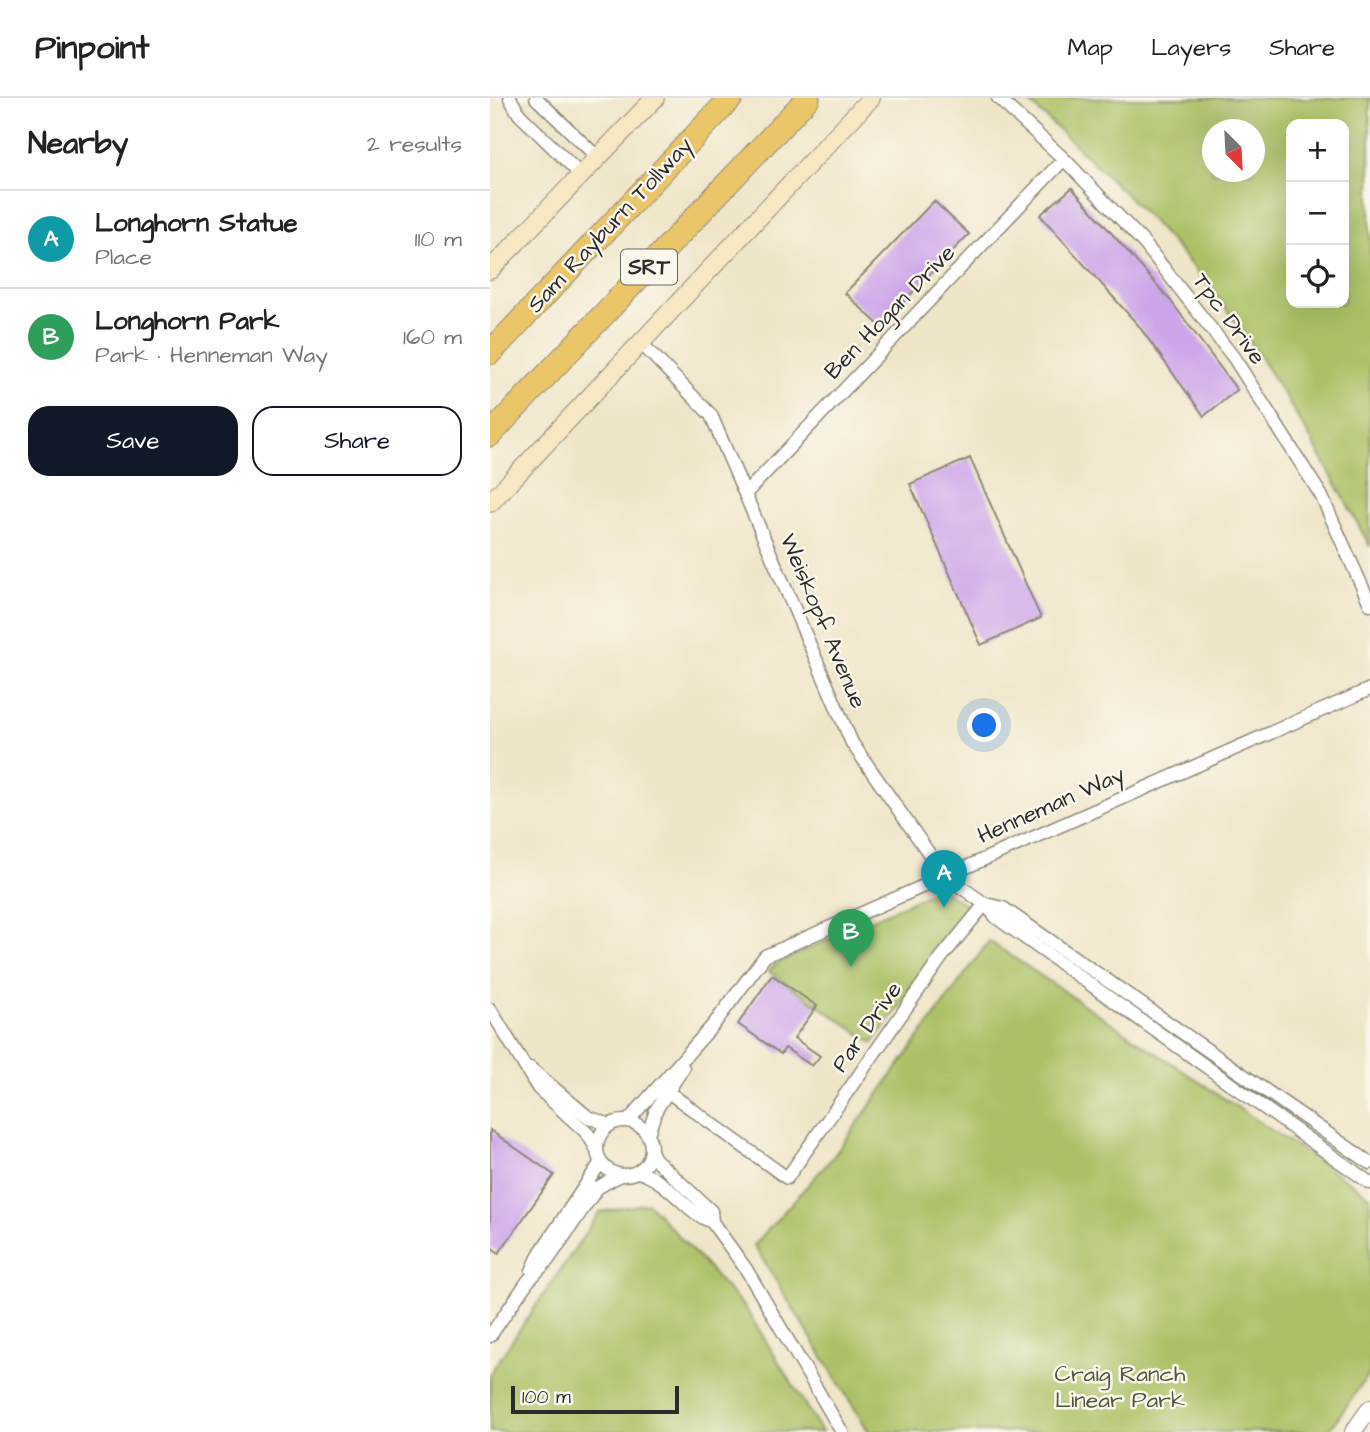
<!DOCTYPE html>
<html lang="en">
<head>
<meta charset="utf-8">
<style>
  :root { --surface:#fff; --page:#f2f2f2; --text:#222; --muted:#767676; --line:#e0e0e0; --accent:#111827 }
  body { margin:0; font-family:"Architects Daughter",sans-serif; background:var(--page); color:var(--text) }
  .controls { position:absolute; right:21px; top:21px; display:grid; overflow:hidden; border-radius:14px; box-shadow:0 7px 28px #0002 }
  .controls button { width:63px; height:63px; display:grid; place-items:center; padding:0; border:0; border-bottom:2px solid var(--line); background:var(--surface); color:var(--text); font:35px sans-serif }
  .compass { position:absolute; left:712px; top:21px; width:63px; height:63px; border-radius:50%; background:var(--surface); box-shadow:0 7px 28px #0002; rotate:156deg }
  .scale { position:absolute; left:21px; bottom:18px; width:168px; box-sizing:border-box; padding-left:7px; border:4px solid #2b2b2b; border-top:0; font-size:19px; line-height:24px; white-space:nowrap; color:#2b2b2b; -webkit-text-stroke:5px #fbf7ec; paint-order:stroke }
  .you { position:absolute; left:495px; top:628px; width:24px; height:24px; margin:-18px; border:5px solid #fff; border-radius:50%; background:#1a73e8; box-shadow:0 0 0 10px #1a73e833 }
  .badge { display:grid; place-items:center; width:46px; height:46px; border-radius:50%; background:var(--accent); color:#fff; font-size:23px; font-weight:700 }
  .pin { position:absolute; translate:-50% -58px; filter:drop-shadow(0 2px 4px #0008) }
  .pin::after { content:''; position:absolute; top:37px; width:24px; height:21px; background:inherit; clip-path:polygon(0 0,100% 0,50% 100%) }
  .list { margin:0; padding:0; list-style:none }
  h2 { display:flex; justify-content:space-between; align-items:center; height:91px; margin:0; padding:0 28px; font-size:30px }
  h2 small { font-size:23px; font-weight:400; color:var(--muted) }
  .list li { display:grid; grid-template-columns:46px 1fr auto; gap:21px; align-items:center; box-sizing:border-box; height:98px; padding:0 28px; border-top:2px solid var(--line) }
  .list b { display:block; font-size:26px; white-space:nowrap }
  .list p { margin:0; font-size:23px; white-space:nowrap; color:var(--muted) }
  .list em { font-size:23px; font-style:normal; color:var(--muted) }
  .actions { display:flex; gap:14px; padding:21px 28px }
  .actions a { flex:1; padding:16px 0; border:2px solid var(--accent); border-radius:21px; text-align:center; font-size:24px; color:var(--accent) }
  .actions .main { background:var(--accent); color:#fff }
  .icon { flex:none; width:38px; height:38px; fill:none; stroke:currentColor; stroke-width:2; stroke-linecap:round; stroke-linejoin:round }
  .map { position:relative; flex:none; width:880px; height:1334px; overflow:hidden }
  header { display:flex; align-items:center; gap:42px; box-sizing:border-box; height:98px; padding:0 35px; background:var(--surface); border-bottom:2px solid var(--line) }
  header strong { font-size:33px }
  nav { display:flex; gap:38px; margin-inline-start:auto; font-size:24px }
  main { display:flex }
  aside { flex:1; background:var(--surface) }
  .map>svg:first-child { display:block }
  .green { fill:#acc166; stroke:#6c7648; stroke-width:2; fill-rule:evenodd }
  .building { fill:#cda6ea }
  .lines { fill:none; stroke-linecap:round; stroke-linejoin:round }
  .minor-casing { stroke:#8d887a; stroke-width:15 }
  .tertiary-casing { stroke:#8d887a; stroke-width:18 }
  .secondary-casing { stroke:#8d887a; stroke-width:20 }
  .motorway-casing { stroke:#8d887a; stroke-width:25 }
  .minor { stroke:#fff; stroke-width:12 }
  .tertiary { stroke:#fff; stroke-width:16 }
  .secondary { stroke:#f7e8c3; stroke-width:18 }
  .motorway { stroke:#eac669; stroke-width:23 }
  .labels { text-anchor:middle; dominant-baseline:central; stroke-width:5; stroke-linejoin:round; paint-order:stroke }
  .shield { fill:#fbf7ec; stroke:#696865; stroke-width:2 }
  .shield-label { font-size:21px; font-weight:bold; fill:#2b2b2b }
  .street-label { font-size:23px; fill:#2b2b2b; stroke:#fbf7ec }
  .park-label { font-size:23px; fill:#52583d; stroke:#fbf7ec }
</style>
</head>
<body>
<header>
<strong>Pinpoint</strong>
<nav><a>Map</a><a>Layers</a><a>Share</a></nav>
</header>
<main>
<aside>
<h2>Nearby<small>2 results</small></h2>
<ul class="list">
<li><span class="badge" style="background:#0f9aa8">A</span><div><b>Longhorn Statue</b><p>Place</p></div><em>110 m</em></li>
<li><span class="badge" style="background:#2e9e5b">B</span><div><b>Longhorn Park</b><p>Park · Henneman Way</p></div><em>160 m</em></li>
</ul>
<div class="actions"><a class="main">Save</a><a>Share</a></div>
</aside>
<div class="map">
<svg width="880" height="1334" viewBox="0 0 880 1334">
  <rect width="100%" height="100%" fill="#fbf7ec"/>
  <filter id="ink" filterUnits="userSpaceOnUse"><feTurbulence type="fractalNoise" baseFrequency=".0143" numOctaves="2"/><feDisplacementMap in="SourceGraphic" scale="14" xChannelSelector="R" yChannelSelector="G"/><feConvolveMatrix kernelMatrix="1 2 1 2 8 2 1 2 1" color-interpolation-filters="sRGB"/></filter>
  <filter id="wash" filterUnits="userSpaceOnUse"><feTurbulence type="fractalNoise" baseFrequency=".00686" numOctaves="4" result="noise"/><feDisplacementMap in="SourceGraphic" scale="28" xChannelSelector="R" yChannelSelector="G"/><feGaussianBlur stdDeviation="1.57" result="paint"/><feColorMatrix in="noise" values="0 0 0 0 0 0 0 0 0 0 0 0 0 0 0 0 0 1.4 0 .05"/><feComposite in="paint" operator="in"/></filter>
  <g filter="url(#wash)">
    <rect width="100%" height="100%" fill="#efe5c8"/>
    <!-- green -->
    <path class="green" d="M535,0H880V449C837,366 792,287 737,212C679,133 606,67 535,0ZM801,26H854V205H801ZM722,32H764V74H722Z
      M450,790L482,811L383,945L278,873L288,865Z
      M499,843L880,1098V1274L838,1334H379L264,1147L343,1059Z
      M158,1105L256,1211L332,1334H0V1275L110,1114Z"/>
    <g id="blocks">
      <!-- building -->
      <path class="building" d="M582,90L680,202L747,292L714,318L648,227L550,117Z
        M444,103L479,136L390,228L355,195Z
        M480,360L551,520L491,547L420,386Z
        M282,877L327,908L304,940L330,958L322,968L295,950L291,956L248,926Z
        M0,1032L64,1077L9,1155L0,1148Z"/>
    </g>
  </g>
  <g filter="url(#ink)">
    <use href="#blocks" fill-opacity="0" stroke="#8d887a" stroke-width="2"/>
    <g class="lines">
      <defs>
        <path id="minor" d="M20,0L29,16L90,76
          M46,0L107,59
          M508,0L574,61L654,145L744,260L831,397L880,506
          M150,244L221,317L362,645L454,777L495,806L507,820L880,1085
          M255,396L574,61
          M495,806L513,810L880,1065
          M0,911L48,990L98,1036L107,1052
          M40,970L98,1019L120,1027
          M178,994L297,1080L451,860L495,806
          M107 1050a27 27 0 1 1 54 0a27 27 0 1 1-54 0Z
          M138,1023L224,926L275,858L880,591
          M158,1036L166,1012L193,970
          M161,1053L165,1061L221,1113L222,1124L256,1171L352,1334
          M149,1074C182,1085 195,1114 222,1124
          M42,1173L50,1155L111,1064
          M0,1238L38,1183L58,1162L107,1090L130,1077"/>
        <path id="tertiary" d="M863,1334L880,1310"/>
        <path id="secondary" d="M0,172L165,0
          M0,405L381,0"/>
        <path id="motorway" d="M0,255L241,0
          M0,337L318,0"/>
      </defs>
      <!-- minor casing -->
      <use href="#minor" class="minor-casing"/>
      <!-- tertiary casing -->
      <use href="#tertiary" class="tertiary-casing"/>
      <!-- secondary casing -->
      <use href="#secondary" class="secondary-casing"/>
      <!-- motorway casing -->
      <use href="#motorway" class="motorway-casing"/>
      <!-- minor -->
      <use href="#minor" class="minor"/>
      <!-- tertiary -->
      <use href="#tertiary" class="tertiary"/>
      <!-- secondary -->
      <use href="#secondary" class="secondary"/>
      <!-- motorway -->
      <use href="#motorway" class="motorway"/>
    </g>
  </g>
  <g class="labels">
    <!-- shield labels -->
    <rect class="shield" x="131" y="151.5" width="56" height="35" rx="5"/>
    <g class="shield-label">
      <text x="159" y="169">SRT</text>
    </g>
    <!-- street labels -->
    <g class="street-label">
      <text transform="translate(120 127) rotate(-47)">Sam Rayburn Tollway</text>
      <text transform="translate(400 214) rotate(-46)">Ben Hogan Drive</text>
      <text transform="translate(739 221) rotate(54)">Tpc Drive</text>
      <text transform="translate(333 523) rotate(67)">Weiskopf Avenue</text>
      <text transform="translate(561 707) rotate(-24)">Henneman Way</text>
      <text transform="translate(377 929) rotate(-55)">Par Drive</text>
    </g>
    <!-- park labels -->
    <g class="park-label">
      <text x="630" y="1276">Craig Ranch<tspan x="630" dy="26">Linear Park</tspan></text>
    </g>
  </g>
</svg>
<div class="controls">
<button>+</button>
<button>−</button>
<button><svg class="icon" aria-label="locate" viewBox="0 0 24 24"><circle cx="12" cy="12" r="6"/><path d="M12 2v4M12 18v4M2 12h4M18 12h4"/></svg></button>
</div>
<svg class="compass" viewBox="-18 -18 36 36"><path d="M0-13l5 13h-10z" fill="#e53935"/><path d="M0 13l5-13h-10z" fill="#767676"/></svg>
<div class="scale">100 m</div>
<div class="you"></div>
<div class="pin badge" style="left:454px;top:810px;background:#0f9aa8">A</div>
<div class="pin badge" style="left:361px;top:869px;background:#2e9e5b">B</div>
</div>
</main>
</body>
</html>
